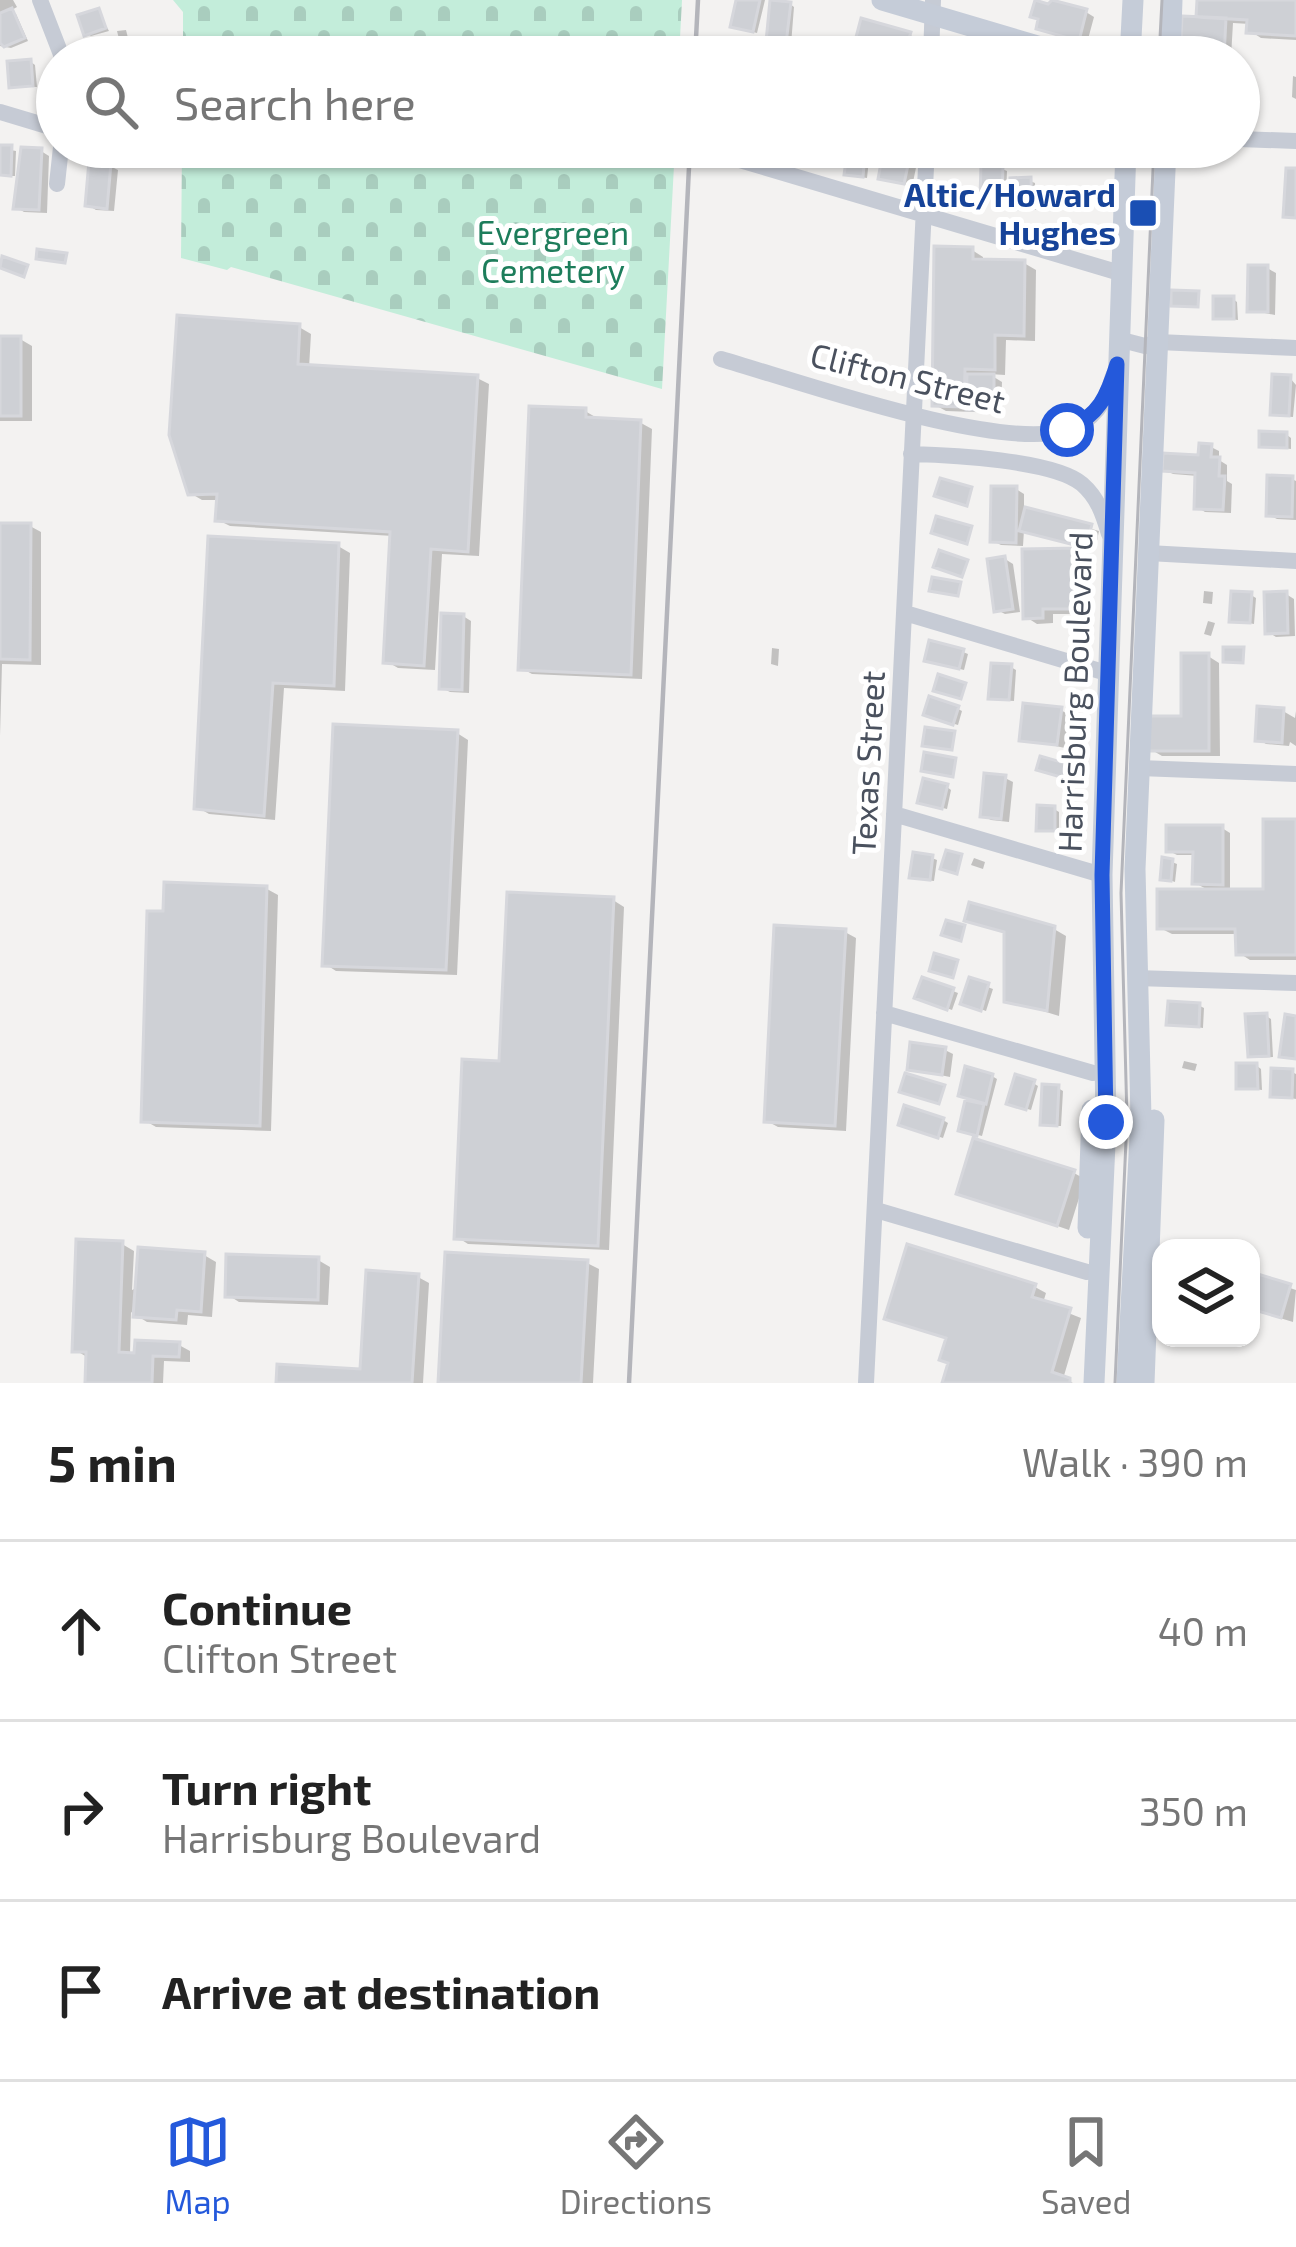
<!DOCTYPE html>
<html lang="en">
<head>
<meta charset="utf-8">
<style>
  :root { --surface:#fff; --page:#f2f2f2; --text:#222; --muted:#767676; --line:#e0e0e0; --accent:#2459db }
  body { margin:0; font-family:"Exo 2",sans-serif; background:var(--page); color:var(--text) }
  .controls { position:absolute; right:36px; bottom:36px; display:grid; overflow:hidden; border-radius:24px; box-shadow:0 3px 9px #0004 }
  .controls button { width:108px; height:108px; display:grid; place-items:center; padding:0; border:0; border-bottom:3px solid var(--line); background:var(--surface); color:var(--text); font:60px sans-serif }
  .stop { position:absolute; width:36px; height:36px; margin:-27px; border:9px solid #2459db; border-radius:50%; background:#fff }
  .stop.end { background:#2459db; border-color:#fff; box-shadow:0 3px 12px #0008 }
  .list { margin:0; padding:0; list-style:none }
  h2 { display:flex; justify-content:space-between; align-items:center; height:156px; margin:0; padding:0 48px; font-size:51px }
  h2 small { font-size:39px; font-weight:400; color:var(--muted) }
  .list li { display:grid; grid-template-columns:78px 1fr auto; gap:36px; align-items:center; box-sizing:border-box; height:180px; padding:0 48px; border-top:3px solid var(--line) }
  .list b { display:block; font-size:45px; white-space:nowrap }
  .list p { margin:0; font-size:39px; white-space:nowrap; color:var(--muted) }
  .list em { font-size:39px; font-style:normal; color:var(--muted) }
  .icon { flex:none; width:66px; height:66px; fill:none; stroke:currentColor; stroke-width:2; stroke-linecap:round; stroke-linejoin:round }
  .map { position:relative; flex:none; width:1296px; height:1383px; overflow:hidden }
  .search { position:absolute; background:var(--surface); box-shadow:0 3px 9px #0004; left:36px; right:36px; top:36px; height:132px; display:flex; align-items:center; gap:30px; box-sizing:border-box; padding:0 42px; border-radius:66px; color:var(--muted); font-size:45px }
  .sheet { height:696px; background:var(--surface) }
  nav { display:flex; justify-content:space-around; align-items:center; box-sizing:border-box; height:168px; border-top:3px solid var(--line); background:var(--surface); font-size:33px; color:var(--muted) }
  nav a { display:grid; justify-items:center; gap:6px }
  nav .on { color:var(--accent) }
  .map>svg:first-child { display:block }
  .cemetery { fill:url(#cemetery-stones) }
  .shadow { fill:#0003 }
  .building { fill:#ced0d5; stroke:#d6d7dc; stroke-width:3 }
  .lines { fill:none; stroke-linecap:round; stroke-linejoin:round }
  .street { stroke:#c6cbd5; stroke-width:16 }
  .secondary { stroke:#c5ccd8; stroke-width:21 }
  .tram { stroke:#b4b5bb; stroke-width:3 }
  .rail { stroke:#b4b5bb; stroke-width:4.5 }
  .route { stroke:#2459db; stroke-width:15 }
  .transit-dot { fill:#1a4fb4; stroke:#fff; stroke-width:4.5 }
  .labels { text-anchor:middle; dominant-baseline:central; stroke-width:10; stroke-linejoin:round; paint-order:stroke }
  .transit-label { font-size:33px; font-weight:bold; fill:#164399; stroke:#fff; text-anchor:end }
  .park-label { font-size:33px; fill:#1d7d5b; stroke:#fff }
  .street-label { font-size:33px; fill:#4a515e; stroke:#fff }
</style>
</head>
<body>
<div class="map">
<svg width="1296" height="1383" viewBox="0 0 1296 1383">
  <defs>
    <pattern id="cemetery-stones" width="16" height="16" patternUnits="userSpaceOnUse" patternTransform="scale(3)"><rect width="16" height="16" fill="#c3edda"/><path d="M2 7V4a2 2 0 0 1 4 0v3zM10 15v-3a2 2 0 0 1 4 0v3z" fill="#a9cdbe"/></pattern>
  </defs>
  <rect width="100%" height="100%" fill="#f3f2f1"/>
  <!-- cemetery -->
  <path class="cemetery" d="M173,0H682L679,57H183V12Z
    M182,147H675L662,389L231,267L227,270L181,258Z"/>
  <!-- shadow -->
  <path class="shadow" d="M0,0H13L17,7L10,11L16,14L28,41L11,48L0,46Z
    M740,0H765L757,33L738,28Z
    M1200,0H1296V40L1261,38L1250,31V24L1233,23L1231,57H1183L1199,20Z
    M790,4L794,7L791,45L774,43L769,41Z
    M98,11L109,31L91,36L87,34Z
    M1086,12L1094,17L1087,43L1039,28L1041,19Z
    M126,30L128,38L119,39L117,31Z
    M910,35L918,39L913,57L866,44Z
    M31,62L35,65L37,87L12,86Z
    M1293,76L1296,77V99L1292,97Z
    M760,147H789V153L768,152Z
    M821,147H915L913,155L918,158L912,187L881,178L885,158L867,148L855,152L869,160L867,178L852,176L848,168L820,161Z
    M0,148L16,151L15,176H0Z
    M41,151L49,156L47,213L24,212L16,207Z
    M110,166L118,170L114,211L96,210L88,205Z
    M1002,169L1007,171L1006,198L983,195Z
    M1030,181L1035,183L1036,210H1018L1013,207Z
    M972,250L983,257V262L1024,263L1036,270L1035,341L1006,340L1005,375L989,374L1002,382L1001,413L946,411L935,405Z
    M1267,268L1276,273L1275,315L1250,310Z
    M1233,299L1237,302L1238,320L1216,317Z
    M299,327L311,334L309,368L477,378L489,384L479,556L442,554L435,670L398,668L386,661L393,536L230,526L218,520L219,500H202L190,493Z
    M0,339H20L32,346V421H0Z
    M1290,378L1296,385L1293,417L1278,416L1273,414Z
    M585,411L597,418L641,423L652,429L642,679L532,674L521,668Z
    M1287,435L1291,438V449L1262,446Z
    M1211,447L1219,451V460L1227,465V481L1232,484L1231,513L1205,512L1197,507L1198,476L1173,474L1165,470L1201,458Z
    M1292,479L1296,481V520L1277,519L1269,515Z
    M1016,489L1024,494V510L1099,531L1095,550L1024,530L1023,546L1001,545L993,541Z
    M0,526H30L41,532V665L2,664L0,736Z
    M338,546L350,553L345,691L284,688L275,820L209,814L197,807Z
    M1076,551L1087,558L1088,614H1053V623L1037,624L1026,617Z
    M1005,559L1013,564L1020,612L1005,614L997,610Z
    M1204,591L1213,592L1212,604L1203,603Z
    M1286,594L1294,599L1295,636L1276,637L1268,632Z
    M1251,595L1256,598L1254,624L1232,620Z
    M463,616L471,621L469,693L450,692L442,688Z
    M1208,621L1215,623L1211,636L1204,634Z
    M772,648L779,649L778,666L771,664Z
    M963,652L968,654L964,670L932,662Z
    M1208,656L1219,663L1220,756H1162L1150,749L1184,719Z
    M1011,667L1016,670L1014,701L996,700L991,697Z
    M958,709L962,711L958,725L931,717Z
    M1061,710L1069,715L1065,748L1022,739Z
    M1283,711L1295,718L1296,711V746L1290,742L1289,746L1266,744L1258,739Z
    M457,733L468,740L457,975L336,971L325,964Z
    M1005,778L1013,782L1009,822L991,820L983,816Z
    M947,787L951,790L947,809L926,804Z
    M1054,809L1059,812V832L1039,829Z
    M1296,822V960H1250L1239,953L1238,934H1172L1160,928L1212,892L1195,883L1196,855H1177L1169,851L1222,828L1230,833V892H1266Z
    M932,858L937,860L934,881L917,879Z
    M974,858L985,862L983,869L971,865Z
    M1172,862L1177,864L1175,882L1163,878Z
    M267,889L278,895L271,1131L156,1127L144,1120L166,914Z
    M613,900L624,907L609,1250L468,1244L457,1237Z
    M967,920L1054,929L1066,936L1059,1016L1007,1000V934Z
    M845,932L856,938L846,1131L778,1127L767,1121Z
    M924,980L958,993L952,1010L922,999Z
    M971,981L993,989L986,1011L969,1005Z
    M1200,1006L1204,1008L1203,1028L1169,1023Z
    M1266,1016L1271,1019L1273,1057L1255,1058L1251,1055Z
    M945,1050L953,1054L950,1077L910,1069Z
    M1184,1061L1197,1064L1195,1071L1182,1068Z
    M1257,1066L1261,1069L1262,1090L1239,1087Z
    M1292,1072L1296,1074V1099L1273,1095Z
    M992,1076L997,1079L982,1136L966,1132L961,1130L969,1098Z
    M1033,1083L1038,1086L1031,1110L1014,1105Z
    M1058,1088L1063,1091L1061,1126H1048L1043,1123Z
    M943,1120L948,1123L943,1138L906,1126Z
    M1074,1173L1085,1179L1069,1230L959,1192Z
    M122,1244L134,1251L132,1290L204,1255L216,1262L212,1317L188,1315L187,1325L147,1322L131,1312L130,1355L179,1345L190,1351V1362L164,1361L163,1383H91L87,1357L75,1350Z
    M318,1260L330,1267L328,1305L239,1302L228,1295Z
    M587,1263L599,1269L593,1383H441Z
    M1251,1275L1296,1290L1293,1322L1251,1309Z
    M418,1277L429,1283L423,1383H279L363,1373Z
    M1035,1287L1046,1293L1043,1303L1081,1318L1063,1379L1073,1383H945L951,1363L949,1339L888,1318Z"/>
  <!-- building -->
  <path class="building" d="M736,0H760L753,32L730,27Z
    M770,0L791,2L786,44L766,42Z
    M1035,0L1048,4L1052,0L1087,9L1079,41L1036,29L1038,19L1030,17Z
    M1197,0H1296V36L1246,33L1247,20L1196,17Z
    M12,8L25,38L4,47L0,43V13Z
    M99,8L106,28L84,36L77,15Z
    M1182,16L1226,18L1224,57H1180Z
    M861,18L911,32L904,55L855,41Z
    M956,45L985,48L984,57H954Z
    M124,46L126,57H87L86,53Z
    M31,59L33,86L9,88L7,61Z
    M0,145H12L11,176L0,175Z
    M21,147L42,148L39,210L13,209Z
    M818,147H841L840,165L817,163Z
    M848,147H855V153L865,154L863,177L844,175Z
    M884,147L911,151L904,184L878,179Z
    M130,152L131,165L113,166L112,153Z
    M89,161L111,163L107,209L85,206Z
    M981,165L1003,166L1002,197H980Z
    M1286,168H1296V218L1283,217Z
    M1031,177L1032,209H1010V178Z
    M934,246L973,247V259L1025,260L1024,336L995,335V370L965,369L964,407L932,406Z
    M37,249L67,253L65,263L36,259Z
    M2,256L28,265L24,277L0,268Z
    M1248,265H1268V312H1247Z
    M1171,290L1199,291L1198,307L1171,306Z
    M1213,296H1234V319H1213Z
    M177,315L300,324L298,364L478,375L468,552L431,549L424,666L383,663L390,532L215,521L217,494L188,495L169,435Z
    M0,336H21V416H0Z
    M967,374H994V410H966Z
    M1272,374L1291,375L1289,416L1270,415Z
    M529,406L586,408V417L641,420L631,675L518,670Z
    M1259,431L1287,432V448L1259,447Z
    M1199,443L1212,444L1211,457H1220L1219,476H1225L1223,510L1194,509L1195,473L1162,471L1163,453L1198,455Z
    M1267,475L1293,476L1292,517L1266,516Z
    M940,478L972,487L967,506L934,496Z
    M991,486H1017L1016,543L990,542Z
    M1025,507L1092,524L1086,548L1019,531Z
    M936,516L972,526L967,544L931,533Z
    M0,523H31L30,660L0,659Z
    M208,536L339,543L334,686L273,683L264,816L194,809Z
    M1077,548V609H1043V618L1023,619L1022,549Z
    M939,550L968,560L962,577L933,567Z
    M1005,556L1013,609L994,612L987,559Z
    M932,577L961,582L958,596L929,591Z
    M1231,591L1252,592L1250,623L1229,622Z
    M1287,591L1288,633L1265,634L1264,592Z
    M441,613L464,614L462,690L439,689Z
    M929,640L964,649L959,669L924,661Z
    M1223,647H1244L1243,663L1223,662Z
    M1181,653H1209V751H1147V716H1181Z
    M991,663L1012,664L1009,700L988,699Z
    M938,674L966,683L961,699L933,691Z
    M929,696L959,706L953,725L923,715Z
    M1023,703L1062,707L1057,745L1019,741Z
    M1257,706L1284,708L1282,743L1255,741Z
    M333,724L458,730L446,970L322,966Z
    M925,727L955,731L952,750L922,746Z
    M924,752L956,758L953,777L921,771Z
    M1040,756L1068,764L1064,778L1036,770Z
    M984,773L1006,775L1001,819L980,817Z
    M923,778L948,784L942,809L917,803Z
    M1037,805L1055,806V831H1036Z
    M1263,819H1296V955H1236L1235,929H1157V889H1263Z
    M1166,825H1223V885L1192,884L1193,852H1166Z
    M946,850L962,854L957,874L940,869Z
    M913,852L933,855L930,880L909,878Z
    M1162,857L1173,859L1171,881L1160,880Z
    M164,882L267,886L260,1126L141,1122L147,911H163Z
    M507,892L614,897L598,1246L454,1239L462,1059L499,1061Z
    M969,902L1055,926L1047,1011L1004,1002V932L964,921Z
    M946,920L965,925L961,941L941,935Z
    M774,925L846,929L835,1126L764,1122Z
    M934,953L958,960L953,978L929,971Z
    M922,977L954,988L947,1010L914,998Z
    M969,977L989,983L981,1011L960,1004Z
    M1168,1001L1200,1003L1199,1027L1166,1025Z
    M1267,1013L1269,1056L1248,1057L1245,1014Z
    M1285,1014L1296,1016V1059L1279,1057Z
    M910,1042L946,1047L942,1075L907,1070Z
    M1236,1063H1257L1258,1089H1236Z
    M965,1066L993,1074L986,1104L958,1096Z
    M1271,1068L1293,1069L1292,1098L1270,1097Z
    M905,1073L945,1085L939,1104L899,1092Z
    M1015,1074L1035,1080L1026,1110L1006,1104Z
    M1042,1084L1059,1085L1057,1126L1040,1125Z
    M965,1100L984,1104L977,1136L958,1131Z
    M904,1105L944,1118L938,1138L898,1125Z
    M973,1138L1075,1170L1057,1226L956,1194Z
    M76,1239L123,1241L119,1352L134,1353L135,1340L180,1342L179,1357L153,1356L152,1383H85L86,1352H72Z
    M907,1244L1036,1284L1032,1297L1071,1308L1052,1372L1070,1378V1383H942L948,1363L939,1360L946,1338L884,1319Z
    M138,1247L205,1252L201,1312L177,1310L176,1320L133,1317Z
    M445,1252L588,1260L581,1383H438Z
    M226,1254L319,1257L318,1300L225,1297Z
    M366,1270L419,1274L412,1383H276L277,1364L360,1369Z
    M1251,1272L1291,1284L1281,1318L1251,1309Z"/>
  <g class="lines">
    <!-- street -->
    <path class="street" d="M40,0L62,57
      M931,57L933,0
      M0,112L57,129
      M1239,139L1296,141
      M733,158L1120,273
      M57,184L61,147
      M1118,339L1145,346L1158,342L1296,348
      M721,359C798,381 998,452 1067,430C1094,421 1106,402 1113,376
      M911,454C950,455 1054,460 1082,484C1098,498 1103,514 1109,534
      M1148,553L1296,561
      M905,613L1110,674
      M1139,768L1296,774
      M894,814L1102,875
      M1136,978L1296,983
      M884,1013L1093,1073
      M876,1210L1087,1272
      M866,1383L927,147"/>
    <!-- secondary -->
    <path class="secondary" d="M882,0L1075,57
      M1130,57L1133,0
      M1170,57L1172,0
      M1088,1228L1092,1110
      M1094,1383L1106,1122L1102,875L1126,147
      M1127,1383L1141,1118L1135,869L1166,147
      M1144,1383L1154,1120"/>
    <!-- tram -->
    <path class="tram" d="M1159,57L1162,0
      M1115,1383L1127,1119L1121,893L1154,147"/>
    <!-- rail -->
    <path class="rail" d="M695,57L698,0
      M629,1383L690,147"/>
  </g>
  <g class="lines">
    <!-- route -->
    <path class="route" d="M1067,430C1099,415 1107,397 1117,364L1102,875L1106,1122"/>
  </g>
  <!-- markers -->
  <rect class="transit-dot" x="1128" y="198" width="30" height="30" rx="6"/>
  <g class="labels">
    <!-- transit labels -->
    <g class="transit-label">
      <text x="1116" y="194">Altic/Howard<tspan x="1116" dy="38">Hughes</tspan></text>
    </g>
    <!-- park labels -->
    <g class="park-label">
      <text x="553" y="232">Evergreen<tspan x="553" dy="38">Cemetery</tspan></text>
    </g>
    <!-- street labels -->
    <g class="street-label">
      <text transform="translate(908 377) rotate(14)">Clifton Street</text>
      <text transform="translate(1074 692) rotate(-88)">Harrisburg Boulevard</text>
      <text transform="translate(867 763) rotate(-87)">Texas Street</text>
    </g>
  </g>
</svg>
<div class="controls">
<button><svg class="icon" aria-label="layers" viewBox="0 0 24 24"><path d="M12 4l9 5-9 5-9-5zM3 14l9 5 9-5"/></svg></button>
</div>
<div class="stop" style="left:1067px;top:430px"></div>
<div class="stop end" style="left:1106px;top:1122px"></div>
<div class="search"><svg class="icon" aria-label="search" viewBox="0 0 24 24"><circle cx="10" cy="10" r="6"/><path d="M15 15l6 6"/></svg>Search here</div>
</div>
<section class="sheet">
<h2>5 min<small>Walk · 390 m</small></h2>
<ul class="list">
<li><svg class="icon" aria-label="ahead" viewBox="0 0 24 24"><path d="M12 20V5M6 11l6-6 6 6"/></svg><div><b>Continue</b><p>Clifton Street</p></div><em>40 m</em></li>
<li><svg class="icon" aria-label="right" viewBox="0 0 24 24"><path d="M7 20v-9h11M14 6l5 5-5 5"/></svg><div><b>Turn right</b><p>Harrisburg Boulevard</p></div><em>350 m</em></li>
<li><svg class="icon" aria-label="arrive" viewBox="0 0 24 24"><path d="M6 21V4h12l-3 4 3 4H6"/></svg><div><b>Arrive at destination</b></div></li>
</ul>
</section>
<nav>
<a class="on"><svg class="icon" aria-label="map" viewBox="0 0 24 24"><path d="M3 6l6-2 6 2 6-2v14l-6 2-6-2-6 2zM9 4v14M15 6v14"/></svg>Map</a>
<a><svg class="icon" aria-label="directions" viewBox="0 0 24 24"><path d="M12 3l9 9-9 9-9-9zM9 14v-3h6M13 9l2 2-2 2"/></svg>Directions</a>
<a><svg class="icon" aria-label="saved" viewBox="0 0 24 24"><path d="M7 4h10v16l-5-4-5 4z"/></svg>Saved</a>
</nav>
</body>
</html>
